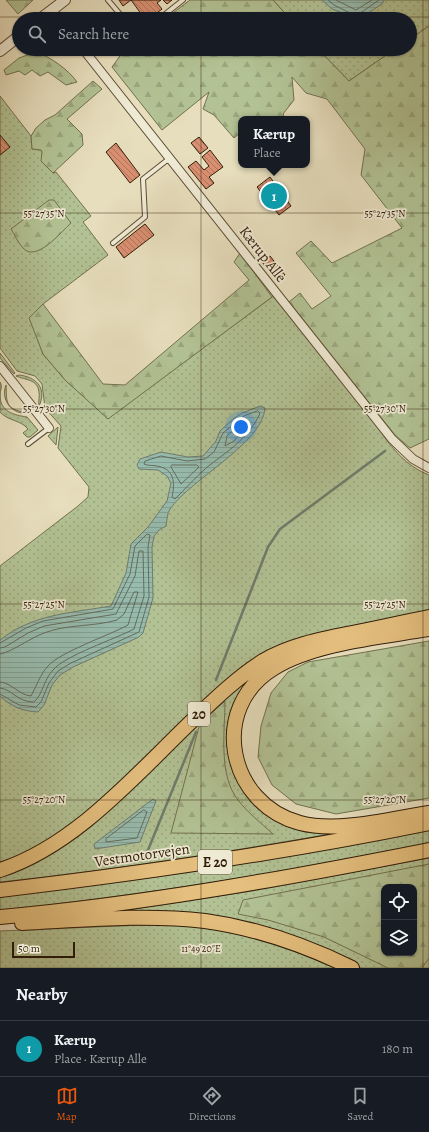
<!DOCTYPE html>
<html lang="en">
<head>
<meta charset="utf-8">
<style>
  :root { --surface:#171b24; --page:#242831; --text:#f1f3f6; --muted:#9ea1a6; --line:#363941; --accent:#ea580c }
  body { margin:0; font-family:Alegreya,serif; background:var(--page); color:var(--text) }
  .controls { position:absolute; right:12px; bottom:12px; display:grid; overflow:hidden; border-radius:8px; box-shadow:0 1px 3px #0004 }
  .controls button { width:36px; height:36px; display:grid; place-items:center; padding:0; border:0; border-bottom:1px solid var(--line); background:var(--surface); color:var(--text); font:20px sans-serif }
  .scale { position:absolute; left:12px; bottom:10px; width:63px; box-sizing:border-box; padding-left:4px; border:2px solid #311d08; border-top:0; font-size:11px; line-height:14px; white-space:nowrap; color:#311d08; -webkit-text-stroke:3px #efead4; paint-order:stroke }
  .you { position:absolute; left:241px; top:427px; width:14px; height:14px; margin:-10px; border:3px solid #fff; border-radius:50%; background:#1a73e8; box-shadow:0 0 0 6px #1a73e833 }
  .badge { display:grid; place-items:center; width:26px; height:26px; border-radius:50%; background:var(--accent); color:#fff; font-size:13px; font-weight:700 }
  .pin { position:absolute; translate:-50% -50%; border:2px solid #fff; box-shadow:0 1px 4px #0006 }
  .popup { position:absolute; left:238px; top:116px; width:72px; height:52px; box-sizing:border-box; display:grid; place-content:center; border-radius:8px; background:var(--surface); filter:drop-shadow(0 1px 3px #0005); font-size:13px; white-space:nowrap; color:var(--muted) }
  .popup b { font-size:15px; color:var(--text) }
  .popup::after { content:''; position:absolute; left:50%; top:100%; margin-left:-8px; border:8px solid transparent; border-top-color:var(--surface) }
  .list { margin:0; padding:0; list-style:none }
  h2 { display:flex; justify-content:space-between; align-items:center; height:52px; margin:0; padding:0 16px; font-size:17px }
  h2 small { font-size:13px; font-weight:400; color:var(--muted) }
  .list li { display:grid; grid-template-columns:26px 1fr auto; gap:12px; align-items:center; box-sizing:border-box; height:56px; padding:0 16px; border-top:1px solid var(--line) }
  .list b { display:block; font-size:15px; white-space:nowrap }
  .list p { margin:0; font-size:13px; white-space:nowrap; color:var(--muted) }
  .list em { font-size:13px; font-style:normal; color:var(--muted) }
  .icon { flex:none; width:22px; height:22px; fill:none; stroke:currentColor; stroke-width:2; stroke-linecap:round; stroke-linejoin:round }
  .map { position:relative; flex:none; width:429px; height:968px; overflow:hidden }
  .search { position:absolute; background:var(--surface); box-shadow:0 1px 3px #0004; left:12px; right:12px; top:12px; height:44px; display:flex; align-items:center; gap:10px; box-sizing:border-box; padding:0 14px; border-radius:22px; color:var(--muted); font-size:15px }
  .sheet { height:108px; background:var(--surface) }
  nav { display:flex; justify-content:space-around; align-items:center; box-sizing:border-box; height:56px; border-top:1px solid var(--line); background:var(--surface); font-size:11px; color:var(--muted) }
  nav a { display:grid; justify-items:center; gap:2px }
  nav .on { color:var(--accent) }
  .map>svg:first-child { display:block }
  .grass { fill:url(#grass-dots); stroke:#72704e; fill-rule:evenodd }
  .forest { fill:url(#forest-firs); stroke:#72704e; fill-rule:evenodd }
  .water { fill:url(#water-rules); stroke:#6e7c6c }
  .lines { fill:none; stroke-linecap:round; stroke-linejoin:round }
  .shore { stroke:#646c5c; stroke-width:1 }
  .stream { stroke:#6e7c6c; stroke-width:2.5 }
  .building { fill:url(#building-back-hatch); stroke:#311d08 }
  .service-casing { stroke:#5e4d35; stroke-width:6 }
  .minor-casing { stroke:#5e4d35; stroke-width:10 }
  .tertiary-casing { stroke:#5e4d35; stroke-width:12 }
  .motorway-casing { stroke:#311d08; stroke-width:16 }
  .service { stroke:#efead4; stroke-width:4 }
  .minor { stroke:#efead4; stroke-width:8 }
  .tertiary { stroke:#efead4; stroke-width:10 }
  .motorway { stroke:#e4bf7e; stroke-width:14 }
  .ticks { fill:none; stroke:#311d08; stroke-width:1; stroke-opacity:0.45 }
  .labels { text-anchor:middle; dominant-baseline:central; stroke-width:3.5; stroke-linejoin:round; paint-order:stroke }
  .shield { fill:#efead4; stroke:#6a5a45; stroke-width:1 }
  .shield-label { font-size:14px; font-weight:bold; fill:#311d08 }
  .street-label { font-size:15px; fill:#311d08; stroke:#efead4 }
  .ticks-label { font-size:10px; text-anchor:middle; fill:#311d08; stroke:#efead4; stroke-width:3.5; stroke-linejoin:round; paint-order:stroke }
</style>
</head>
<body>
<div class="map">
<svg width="429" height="968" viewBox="0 0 429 968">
  <defs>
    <pattern id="grass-dots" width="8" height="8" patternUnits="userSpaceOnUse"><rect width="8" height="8" fill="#b2c294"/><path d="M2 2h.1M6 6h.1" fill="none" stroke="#9aa67e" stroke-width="1.8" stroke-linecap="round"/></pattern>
    <pattern id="forest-firs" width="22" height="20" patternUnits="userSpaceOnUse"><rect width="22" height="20" fill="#b2c294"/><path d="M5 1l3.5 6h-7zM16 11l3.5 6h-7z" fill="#9aa67e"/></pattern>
    <pattern id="water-rules" width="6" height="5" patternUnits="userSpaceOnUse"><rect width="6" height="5" fill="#97bcaf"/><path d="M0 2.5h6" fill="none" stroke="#83a195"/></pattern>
    <pattern id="building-back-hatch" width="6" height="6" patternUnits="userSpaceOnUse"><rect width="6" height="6" fill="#d98f71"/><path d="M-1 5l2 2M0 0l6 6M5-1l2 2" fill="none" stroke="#b1745b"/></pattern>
  </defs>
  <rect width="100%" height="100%" fill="#e7debd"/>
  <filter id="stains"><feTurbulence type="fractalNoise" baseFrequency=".005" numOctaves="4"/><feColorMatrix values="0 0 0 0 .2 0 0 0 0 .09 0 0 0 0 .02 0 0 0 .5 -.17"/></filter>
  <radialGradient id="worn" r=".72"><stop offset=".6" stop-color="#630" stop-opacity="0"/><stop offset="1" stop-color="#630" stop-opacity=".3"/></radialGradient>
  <!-- grass -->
  <path class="grass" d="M273,0H429V26L410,39V19H290Z
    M318,49H395L349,81Z
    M0,96L31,136L32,149L41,150L53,173L56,172L91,216L83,222L108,255L43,304L30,318L43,354L65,380L108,418L275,295C303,330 331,366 359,401C380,428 395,462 429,475V611L300,638L116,786L86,813L45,844L0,864V566L78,506L88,497L89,487L58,448L61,426L45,408L42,384L35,376L17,371L0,348Z
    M0,353L15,373L14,374L0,358Z
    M19,375C36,377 46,387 40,404L39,405C38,401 40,396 39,392C38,379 25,380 16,376Z
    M0,382C3,387 0,390 0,395C0,412 14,415 27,417L38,430L30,437H27L23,433L28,429C21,420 8,421 0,412Z
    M6,385C7,394 4,406 16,410C20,412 24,411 28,413C13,415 0,401 6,385Z
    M58,427L56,445L48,436Z
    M317,647L258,676L231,746L270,815L369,827C247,849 124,869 0,882V874L39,858L246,677Z
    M429,828V844C287,873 144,894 0,911V896L189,872Z
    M429,858V968H362L279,933L101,914L252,891ZM384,887H414V953H384Z
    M166,924C232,929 275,941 335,968H0V931Z"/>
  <!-- forest -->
  <path class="forest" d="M6,0H33L18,14Z
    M190,0H273L290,19H165Z
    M429,26V439L410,448L395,435L289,302L300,293L312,309L331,296L296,253L311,241L332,263L402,228L361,175L365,149L327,99L306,93L292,77L294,100L283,114L285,119H241V132L234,138L214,115L203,109L209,92L162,130L112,67L125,49H318L349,81L395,49H410V39Z
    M36,52C49,56 69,70 77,82L66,85L48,72L40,76L32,70L25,75L19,71L6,75L4,70L19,58Z
    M93,81L102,89L67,119L82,134L83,145L53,173L41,161L42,152L41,150L32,149L31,136L36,128L45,120L55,115Z
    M49,200H54L71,223C61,232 36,263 23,248C18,243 15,235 11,229Z
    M240,253L272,297L108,419L65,380L43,354L29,318L43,304L103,384L125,385L249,280L234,262Z
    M429,641V798L336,814L296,804L272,785L258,757L261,726L271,693L288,672L308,662Z
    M225,701C225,730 218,775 238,800C247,812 261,823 273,834L171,833L200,723Z
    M429,864V958L422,968H388L324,937L268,920L238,914L243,900ZM384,887H414V953H384Z"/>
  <!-- water -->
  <path class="water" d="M322,0H384L382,4L359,19L332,9Z
    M260,406L265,408C263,443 191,479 170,509C167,513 167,521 166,526L159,530L154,536L152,547L153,598L143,633L139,637L73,667L60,675L52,685L44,705L38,712C22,711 12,707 0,696V640C33,614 71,613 111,606L126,573L131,544L148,527L167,501L171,483L167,476L158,470L139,469L137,465L140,459L161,452L188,457L203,456L216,441L220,431L232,420L242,413Z
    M153,799L156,801L140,842L95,849L94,844Z"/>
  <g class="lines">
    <!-- shore -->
    <path class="shore" d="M328,0L334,5L356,16L379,0
      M336,0L356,10L372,0
      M258,411L260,413C250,438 226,452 206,468C195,478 185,489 175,499L172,497C175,483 175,469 157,466C153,465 148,466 144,464L145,461L161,456L187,461L205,459L214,452L223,433L244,416Z
      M244,422H247V425L234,441L225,446L227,436Z
      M172,465H197L199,467L181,484L171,467Z
      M0,643L26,628L43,621L113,609L130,574L135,546L147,534L150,535L148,547L149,597L139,632L71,663L58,671L49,683L41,702L36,707L19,705L0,694
      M0,648L5,647L28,633L44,626L116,614L135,576L139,551H143L144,596L134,629C115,639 64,656 53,670C44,679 43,694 34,702C17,702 12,689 0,688
      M0,654C10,653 32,637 44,633C67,624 93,627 117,620L124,614L134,592H138L128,625C110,635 60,652 48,666C40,675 37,685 31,696C19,695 12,683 0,682
      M144,810L147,812L137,838L106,842V839Z"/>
    <!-- stream -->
    <path class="stream" d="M216,680L268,547L280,529L385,451
      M146,855L196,732"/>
  </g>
  <!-- building -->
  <path class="building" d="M119,0H161L157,3L162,9L149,19H137L142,15L131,0L123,6Z
    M163,0H172L167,4Z
    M113,15L116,19H108Z
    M0,135L10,147L0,155Z
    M199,137L208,148L200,154L191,143Z
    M116,143L140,175L130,183L106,152Z
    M210,150L223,167L209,177L214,183L206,189L188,167L196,161L204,170L209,166L202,157Z
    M270,177L291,206L279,215L257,187Z
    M145,224L154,235L124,258L116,247Z
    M270,256L285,275L277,281L262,262Z"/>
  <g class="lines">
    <defs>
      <path id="service" d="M108,0L124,19
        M159,19L183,0
        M120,49H121
        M113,243L145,217L143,179L166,161L171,160
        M28,444L49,428"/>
      <path id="minor" d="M52,10L59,19
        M83,49L392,439L413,459L429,468
        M0,366L49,428"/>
      <path id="tertiary" d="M40,19L65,0
        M0,51L19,36"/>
      <path id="motorway" d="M429,629C382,637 314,643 274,668C208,708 228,804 300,823C338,833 390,819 429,813
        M0,870C77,845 138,772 196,717C217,697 238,677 263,661C290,645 322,639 352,633C378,628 403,622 429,617
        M0,890C144,873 287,852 429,823
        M0,917C144,904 288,878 429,850
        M22,923C83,920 144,914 205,921C256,928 305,945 352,968"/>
    </defs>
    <!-- service casing -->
    <use href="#service" class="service-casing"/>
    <!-- minor casing -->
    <use href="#minor" class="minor-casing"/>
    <!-- tertiary casing -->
    <use href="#tertiary" class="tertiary-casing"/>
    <!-- motorway casing -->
    <use href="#motorway" class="motorway-casing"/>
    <!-- service -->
    <use href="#service" class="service"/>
    <!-- minor -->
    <use href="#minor" class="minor"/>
    <!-- tertiary -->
    <use href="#tertiary" class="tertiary"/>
    <!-- motorway -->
    <use href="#motorway" class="motorway"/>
  </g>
  <!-- ticks -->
  <path class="ticks" d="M201,0V19M423,0V968M0,17H429M201,49V968M0,213H429M0,409H429M0,604H429M0,800H429"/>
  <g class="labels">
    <!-- shield labels -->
    <g class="shield">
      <rect x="188" y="702" width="22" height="24" rx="3"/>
      <rect x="198" y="850" width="34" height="24" rx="3"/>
    </g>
    <g class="shield-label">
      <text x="199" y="714">20</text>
      <text x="215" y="862">E 20</text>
    </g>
    <!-- street labels -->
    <g class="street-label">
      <text transform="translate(263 254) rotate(52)">Kærup Alle</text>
      <text transform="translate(142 855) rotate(-8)">Vestmotorvejen</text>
    </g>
  </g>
  <g class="ticks-label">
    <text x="44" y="217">55°27'35"N</text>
    <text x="385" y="217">55°27'35"N</text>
    <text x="44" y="412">55°27'30"N</text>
    <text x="385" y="412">55°27'30"N</text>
    <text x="44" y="608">55°27'25"N</text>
    <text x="385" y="608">55°27'25"N</text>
    <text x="44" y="803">55°27'20"N</text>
    <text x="385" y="803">55°27'20"N</text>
    <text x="201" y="952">11°49'20"E</text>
  </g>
  <rect width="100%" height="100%" filter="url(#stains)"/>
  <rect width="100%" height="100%" fill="url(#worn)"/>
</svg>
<div class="controls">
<button><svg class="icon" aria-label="locate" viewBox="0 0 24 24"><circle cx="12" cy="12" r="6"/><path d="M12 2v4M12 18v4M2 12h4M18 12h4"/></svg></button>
<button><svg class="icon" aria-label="layers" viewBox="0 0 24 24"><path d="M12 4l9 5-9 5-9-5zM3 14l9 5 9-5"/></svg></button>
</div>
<div class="scale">50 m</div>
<div class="you"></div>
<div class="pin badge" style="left:274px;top:196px;background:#0f9aa8">1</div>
<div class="popup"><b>Kærup</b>Place</div>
<div class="search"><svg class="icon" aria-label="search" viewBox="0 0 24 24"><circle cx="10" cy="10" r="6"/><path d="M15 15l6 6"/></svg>Search here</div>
</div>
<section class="sheet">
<h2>Nearby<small></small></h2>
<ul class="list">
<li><span class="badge" style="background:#0f9aa8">1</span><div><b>Kærup</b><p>Place · Kærup Alle</p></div><em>180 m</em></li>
</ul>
</section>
<nav>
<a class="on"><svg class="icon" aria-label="map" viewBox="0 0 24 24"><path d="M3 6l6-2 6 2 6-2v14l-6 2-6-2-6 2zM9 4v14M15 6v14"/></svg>Map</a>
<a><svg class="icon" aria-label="directions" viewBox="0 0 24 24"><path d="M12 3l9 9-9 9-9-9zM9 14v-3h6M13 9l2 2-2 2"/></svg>Directions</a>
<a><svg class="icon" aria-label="saved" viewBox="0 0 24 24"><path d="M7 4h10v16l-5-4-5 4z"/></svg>Saved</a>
</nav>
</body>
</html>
